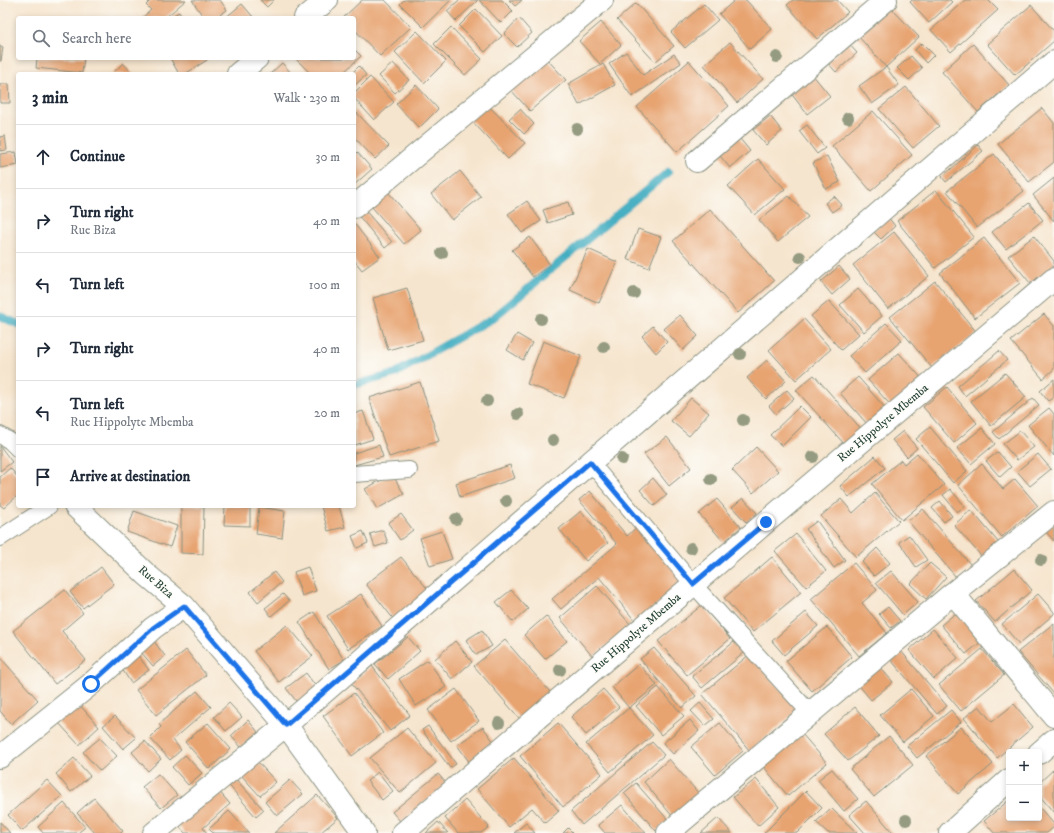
<!DOCTYPE html>
<html lang="en">
<head>
<meta charset="utf-8">
<style>
  :root { --surface:#fff; --page:#f2f2f3; --text:#1f2937; --muted:#747a83; --line:#e0e1e3 }
  body { margin:0; font-family:"IM FELL DW Pica",serif; background:var(--page); color:var(--text) }
  .controls { position:absolute; right:12px; bottom:12px; display:grid; overflow:hidden; border-radius:4px; box-shadow:0 2px 6px #0003 }
  .controls button { width:36px; height:36px; display:grid; place-items:center; padding:0; border:0; border-bottom:1px solid var(--line); background:var(--surface); color:var(--text); font:20px sans-serif }
  .stop { position:absolute; width:12px; height:12px; margin:-9px; border:3px solid #1a73e8; border-radius:50%; background:#fff }
  .stop.end { background:#1a73e8; border-color:#fff; box-shadow:0 1px 4px #0008 }
  .list { margin:0; padding:0; list-style:none }
  h2 { display:flex; justify-content:space-between; align-items:center; height:52px; margin:0; padding:0 16px; font-size:17px }
  h2 small { font-size:13px; font-weight:400; color:var(--muted) }
  .list li { display:grid; grid-template-columns:26px 1fr auto; gap:12px; align-items:center; box-sizing:border-box; height:64px; padding:0 16px; border-top:1px solid var(--line) }
  .list b { display:block; font-size:15px; white-space:nowrap }
  .list p { margin:0; font-size:13px; white-space:nowrap; color:var(--muted) }
  .list em { font-size:13px; font-style:normal; color:var(--muted) }
  .icon { flex:none; width:22px; height:22px; fill:none; stroke:currentColor; stroke-width:2; stroke-linecap:round; stroke-linejoin:round }
  .map { position:relative; flex:none; width:1054px; height:833px; overflow:hidden }
  .search { position:absolute; background:var(--surface); box-shadow:0 2px 6px #0003; left:16px; top:16px; width:340px; height:44px; display:flex; align-items:center; gap:10px; box-sizing:border-box; padding:0 14px; border-radius:4px; color:var(--muted); font-size:15px }
  .panel { position:absolute; background:var(--surface); box-shadow:0 2px 6px #0003; left:16px; top:72px; width:340px; height:436px; border-radius:4px }
  .map>svg:first-child { display:block }
  .lines { fill:none; stroke-linecap:round; stroke-linejoin:round }
  .stream { stroke:#42adc1; stroke-width:8 }
  .building { fill:#e7a36f }
  .lane-casing { stroke:#8a9181; stroke-width:18 }
  .street-casing { stroke:#8a9181; stroke-width:24 }
  .lane { stroke:#fff; stroke-width:16 }
  .street { stroke:#fff; stroke-width:22 }
  .tree { fill:#949b81 }
  .route { stroke:#1a73e8; stroke-width:5 }
  .labels { text-anchor:middle; dominant-baseline:central; stroke-width:3; stroke-linejoin:round; paint-order:stroke }
  .street-label { font-size:12px; fill:#1f3d34; stroke:#fdfcf7 }
</style>
</head>
<body>
<div class="map">
<svg width="1054" height="833" viewBox="0 0 1054 833">
  <rect width="100%" height="100%" fill="#fdfcf7"/>
  <filter id="ink" filterUnits="userSpaceOnUse"><feTurbulence type="fractalNoise" baseFrequency=".025" numOctaves="2"/><feDisplacementMap in="SourceGraphic" scale="8" xChannelSelector="R" yChannelSelector="G"/><feConvolveMatrix kernelMatrix="1 2 1 2 8 2 1 2 1" color-interpolation-filters="sRGB"/></filter>
  <filter id="wash" filterUnits="userSpaceOnUse"><feTurbulence type="fractalNoise" baseFrequency=".012" numOctaves="4" result="noise"/><feDisplacementMap in="SourceGraphic" scale="16" xChannelSelector="R" yChannelSelector="G"/><feGaussianBlur stdDeviation="0.9" result="paint"/><feColorMatrix in="noise" values="0 0 0 0 0 0 0 0 0 0 0 0 0 0 0 0 0 1.4 0 .05"/><feComposite in="paint" operator="in"/></filter>
  <g filter="url(#wash)">
    <rect width="100%" height="100%" fill="#f6e5ce"/>
    <g class="lines">
      <!-- stream -->
      <path class="stream" d="M0,316L18,324
        M354,385L394,374L493,318L668,172"/>
    </g>
    <g id="blocks">
      <!-- building -->
      <path class="building" d="M151,0H186L165,18H142L151,10L146,5Z
        M192,0H220L227,10L215,18H204Z
        M260,0H274L267,7Z
        M362,0H385L411,27L380,56L354,29V18H343Z
        M404,0H451L423,27L400,4Z
        M459,0H478L456,21L447,11Z
        M479,0H502L513,11L501,23Z
        M509,0H522L515,6Z
        M735,0H746L772,29L750,49L719,14Z
        M793,0H837L848,12L817,39L787,5Z
        M912,0H950L952,2L929,23L910,2Z
        M965,0H988L998,10L951,52L931,30Z
        M636,3L674,46L655,62L617,20Z
        M242,4L254,18H225Z
        M704,4L718,20L685,48L671,32Z
        M1031,5L1054,31V41L1015,75L987,44Z
        M889,6L919,37L886,67L857,35Z
        M476,9L502,36L485,52L459,26Z
        M179,12L183,18H169Z
        M519,18L532,33L517,47L504,34Z
        M601,22L621,45L600,64L579,41Z
        M451,27L482,59L465,75L434,44Z
        M417,31L446,61L424,83L395,52Z
        M730,42L763,79L737,103L704,65Z
        M848,43L857,53L836,72L827,62Z
        M922,43L934,55L926,63L915,50Z
        M973,44L1009,85L978,112L942,72Z
        M0,46L3,47L1,61H0Z
        M354,49L361,56L342,74H311L295,58H354Z
        M626,52L643,75L674,54L681,63L632,97L609,64Z
        M911,56L922,68L909,80L897,68Z
        M37,58H84L82,73L36,68Z
        M170,58H206L207,60L185,74H179Z
        M546,58L566,80L530,111L510,89Z
        M689,61L729,106L677,152L637,107Z
        M123,63L133,74H112Z
        M282,63L292,74H270Z
        M393,63L409,80L395,93L379,76Z
        M603,64L615,85L579,105L568,84Z
        M359,66L366,75L354,86V74H351Z
        M886,67L899,85L872,104L859,86Z
        M812,74L830,96L807,114L790,92Z
        M370,77L394,102L374,120L354,98V93Z
        M0,84H9L10,103H0Z
        M416,85L438,109L419,128L396,104Z
        M906,87L939,126L913,148L879,109Z
        M483,100L525,143L508,159L467,116Z
        M1042,108L1054,123V162L1029,182L998,144Z
        M520,109L534,124L524,134L509,119Z
        M354,110L389,146L375,159L354,137Z
        M873,111L912,155L871,191L832,146Z
        M770,116L782,131L766,145L753,130Z
        M807,125L825,148L817,154L799,131Z
        M736,134L750,151L730,168L716,151Z
        M5,136L7,150L0,151V137Z
        M978,145L983,151L946,182L942,177Z
        M16,152L18,165L0,168V154Z
        M357,152L372,169L354,185V155Z
        M994,154L1024,191L977,228L947,191Z
        M827,156L840,182L826,189L813,163Z
        M758,159L785,189L755,215L728,186Z
        M460,171L481,197L452,220L431,194Z
        M1054,178V221L1033,195Z
        M382,185L421,230L404,244L365,199Z
        M936,190L974,237L935,268L897,221Z
        M789,196L808,217L778,242L759,220Z
        M834,196L842,205L832,212L825,203Z
        M527,201L541,221L522,233L508,214Z
        M568,202L572,215L548,223L543,210Z
        M1029,203L1043,220L1006,249L992,232Z
        M710,209L774,281L738,313L673,241Z
        M365,210L392,242L385,248L358,215Z
        M888,217L895,226L881,239L873,231Z
        M354,223L380,257L362,270L354,260Z
        M638,229L661,237L649,268L627,259Z
        M894,232L929,276L888,309L853,265Z
        M1034,236L1054,261V265L1031,284L1008,256Z
        M530,237L550,265L533,277L512,250Z
        M984,238L1020,283L975,318L940,273Z
        M588,249L617,262L599,303L570,290Z
        M839,266L850,279L832,295L821,282Z
        M935,281L977,333L932,368L890,317Z
        M407,288L423,340L388,350L373,298Z
        M858,289L882,316L864,332L840,305Z
        M829,301L859,334L841,350L811,316Z
        M1044,314L1054,326V369L1043,379L1011,341Z
        M680,315L698,336L683,350L664,329Z
        M804,319L831,349L796,380L769,350Z
        M886,323L902,340L865,373L849,356Z
        M653,326L667,342L656,353L642,336Z
        M517,334L532,343L523,360L507,350Z
        M543,341L581,356L564,398L527,384Z
        M999,351L1007,360L965,396L958,386Z
        M899,353L925,382L894,409L868,380Z
        M767,360L786,381L766,399L747,378Z
        M1005,373L1026,397L991,426L971,401Z
        M814,375L863,431L846,446L796,390Z
        M858,377L886,409L868,425L840,393Z
        M1054,379V397L1048,401L1040,391Z
        M420,382L439,441L389,457L369,398Z
        M947,387L977,423L954,443L923,407Z
        M787,390L794,398L776,414L769,406Z
        M691,398L709,413L689,436L671,421Z
        M1033,398L1039,405L999,439L993,432Z
        M800,406L811,417L782,446L770,435Z
        M1049,408L1054,414V456L1028,425Z
        M363,411L373,439L355,445L354,414Z
        M930,427L967,471L953,483L916,439Z
        M982,428L995,444L971,464L957,448Z
        M903,431L917,448L907,457L892,440Z
        M1020,431L1034,447L1017,460L1003,444Z
        M667,437L691,468L669,486L644,454Z
        M379,445L383,457L354,465V453Z
        M0,446L12,462L0,471Z
        M756,447L778,471L753,493L732,470Z
        M998,452L1011,467L1000,477L986,461Z
        M917,453L944,485L902,520L872,484L901,460L904,464Z
        M1038,454L1051,469L1030,486L1017,471Z
        M875,456L885,468L849,497L840,486Z
        M982,464L1003,489L1015,479L1038,506L1002,537L958,485Z
        M510,465L515,478L460,497L456,483Z
        M10,468L18,477V495L4,508L0,505V477Z
        M392,474L404,494L377,509L365,489Z
        M653,478L667,495L654,506L640,490Z
        M950,489L965,506L957,512L943,495Z
        M590,491L627,536L637,527L684,582L636,622L599,577L561,609L552,599L617,544L579,500Z
        M875,493L899,521L856,557L821,516L841,499L853,513Z
        M743,498L757,513L746,522L732,507Z
        M717,499L741,527L724,542L699,514Z
        M940,501L952,516L944,522L932,508Z
        M181,506H204L203,554L181,553Z
        M225,506H250V526L224,525Z
        M321,506H339L345,527L328,531Z
        M259,507L285,511L282,538L256,534Z
        M923,509L971,565L956,577L908,521Z
        M971,510L999,543L982,557L954,525Z
        M134,511L177,526L170,547L127,532Z
        M581,511L608,543L586,561L559,529Z
        M401,514L413,530L400,540L388,523Z
        M817,521L845,560L834,568L806,529Z
        M1054,523V541L1045,531Z
        M383,530L388,543L375,547L370,534Z
        M363,531L368,543L357,548L352,536Z
        M442,531L452,559L430,566L420,538Z
        M796,534L826,571L806,587L775,551Z
        M909,535L927,560L916,567L899,542Z
        M877,548L890,563L874,576L862,562Z
        M401,557L431,593L395,621L366,584Z
        M772,557L801,592L753,632L724,598Z
        M854,563L877,590L862,603L887,633L859,656L811,599Z
        M930,563L946,577L926,599L910,584Z
        M101,567L114,584L83,608L70,592Z
        M308,567L316,591L302,596L294,572Z
        M1014,569L1032,590L995,622L976,601Z
        M891,571L918,602L903,615L876,583Z
        M274,572L282,582L258,602L250,592Z
        M597,586L631,625L593,657L560,618Z
        M65,590L83,613L62,631L86,660L55,684L13,631Z
        M511,590L528,609L513,622L496,602Z
        M283,594L289,601L271,616L265,608Z
        M361,594L382,626L348,649L327,616Z
        M1038,594L1054,612V614L1019,644L1002,624Z
        M702,605L730,639L687,675L658,641Z
        M888,607L900,621L891,628L879,614Z
        M314,612L344,660L329,669L299,622Z
        M806,612L818,626L784,655L772,641Z
        M957,612L982,641L966,654L941,625Z
        M546,616L567,641L545,659L524,635Z
        M1054,623V694L1018,652Z
        M287,625L313,656L279,682L254,651Z
        M827,627L852,657L812,691L786,661Z
        M933,629L958,658L934,679L909,650Z
        M482,630L492,646L476,655L466,640Z
        M408,637L420,651L388,679L375,664Z
        M153,640L165,656L153,666L140,651Z
        M505,640L551,693L520,719L474,666Z
        M455,641L472,662L452,679L435,659Z
        M735,641L745,652L702,688L692,676Z
        M654,648L696,696L682,708L640,659Z
        M982,649L1004,675L961,711L939,685Z
        M186,650L206,675L156,715L136,690Z
        M901,651L947,706L937,714L891,660Z
        M137,654L149,670L131,683L120,666Z
        M750,654L798,710L750,751L702,694Z
        M0,657L38,700L11,724L0,711Z
        M428,660L446,687L416,706L399,679Z
        M639,664L657,685L629,708L653,735L610,772L586,744L629,708L612,687Z
        M878,665L893,682L871,700L857,683Z
        M372,666L410,715L390,731L351,683Z
        M306,673L319,691L300,706L286,688Z
        M658,687L684,716L661,735L636,706Z
        M456,689L479,721L451,741L428,710Z
        M603,689L619,707L586,735L571,717Z
        M911,689L934,716L903,742L880,715Z
        M197,691L211,707L173,740L181,750L170,760L150,738L161,727L159,724Z
        M354,693L383,733L352,756L323,716Z
        M229,703L242,717L226,731L214,717Z
        M700,703L714,719L705,726L691,711Z
        M79,704L99,727L79,745L58,722Z
        M1014,704L1033,727L997,758L964,718L979,706L992,722Z
        M855,707L879,736L848,761L824,734Z
        M951,710L961,722L917,758L907,746Z
        M115,716L136,738L123,749L103,726Z
        M248,720L258,732L241,747L231,736Z
        M690,720L699,731L673,754L663,743Z
        M208,723L231,749L209,769L185,742Z
        M558,723L602,774L563,807L520,756Z
        M720,723L743,751L715,775L691,747Z
        M428,726L456,764L450,768L422,730Z
        M483,727L496,745L470,763L457,745Z
        M961,727L993,764L958,794L926,756Z
        M407,728L436,763L400,793L370,758Z
        M802,734L827,763L788,796L763,766Z
        M889,736L913,765L874,797L850,769Z
        M100,738L117,756L100,771L83,752Z
        M145,741L161,759L148,771L132,752Z
        M652,742L664,755L582,825L571,811Z
        M185,755L202,773L188,785L172,767Z
        M74,758L90,776L71,792L56,774Z
        M514,758L559,811L545,823L532,808L509,827L477,789Z
        M669,759L700,795L673,817L644,782Z
        M257,761L276,782L260,796L241,775Z
        M832,769L858,799L844,811L818,780Z
        M1054,769V813L1039,795V783Z
        M378,772L393,791L382,800L367,781Z
        M158,774L177,795L161,808L142,787Z
        M438,774L447,784L401,822L392,812Z
        M233,776L264,810L256,817L226,782Z
        M756,779L779,807L758,826L733,797Z
        M47,780L62,796L22,831L8,815Z
        M290,780L303,794L277,816L265,802Z
        M636,783L669,821L656,831L624,793Z
        M218,790L230,804L203,828L207,833H185L178,825Z
        M806,791L822,808L797,833H764Z
        M317,795L338,818L320,833H274Z
        M94,798L123,831L121,833H95L77,813Z
        M465,800L489,827L481,833H458L445,818Z
        M1009,800V818H1039V807L1054,824V827L1047,833H994L984,821Z
        M866,801L893,833H865L849,815Z
        M64,803L85,827L78,833H43L38,827Z
        M622,805L646,833H605L598,825Z
        M831,808L857,833H828L816,822Z
        M229,811L249,833H213L209,829Z
        M718,818L732,833H701Z
        M0,822L10,833H0Z
        M438,822L448,833H426Z
        M526,823L535,833H514Z
        M568,828L573,833H563Z"/>
    </g>
  </g>
  <g filter="url(#ink)">
    <use href="#blocks" fill-opacity="0" stroke="#8a9181" stroke-width="1"/>
    <g class="lines">
      <defs>
        <path id="lane" d="M0,435L10,441L18,449
          M590,462L693,584L810,713
          M354,474L409,470
          M0,538L49,506"/>
        <path id="street" d="M305,18L327,0
          M238,74L257,58
          M697,161L886,0
          M354,207L602,0
          M75,506L147,575L184,606L286,725L364,833
          M953,593L1054,716
          M1039,753L1054,740
          M0,757L91,684L153,628L184,606
          M154,833L286,725L1054,62
          M403,833L766,522L1054,279
          M668,833L953,593L1054,512
          M950,833L1009,780"/>
      </defs>
      <!-- lane casing -->
      <use href="#lane" class="lane-casing"/>
      <!-- street casing -->
      <use href="#street" class="street-casing"/>
      <!-- lane -->
      <use href="#lane" class="lane"/>
      <!-- street -->
      <use href="#street" class="street"/>
    </g>
    <!-- trees -->
    <g class="tree">
      <circle cx="777" cy="57" r="6"/>
      <circle cx="848" cy="118" r="6"/>
      <circle cx="577" cy="129" r="6"/>
      <circle cx="442" cy="253" r="6"/>
      <circle cx="800" cy="257" r="6"/>
      <circle cx="634" cy="293" r="6"/>
      <circle cx="541" cy="319" r="6"/>
      <circle cx="604" cy="347" r="6"/>
      <circle cx="740" cy="354" r="6"/>
      <circle cx="487" cy="401" r="6"/>
      <circle cx="518" cy="414" r="6"/>
      <circle cx="743" cy="420" r="6"/>
      <circle cx="553" cy="440" r="6"/>
      <circle cx="813" cy="457" r="6"/>
      <circle cx="622" cy="459" r="6"/>
      <circle cx="711" cy="479" r="6"/>
      <circle cx="506" cy="501" r="6"/>
      <circle cx="456" cy="519" r="6"/>
      <circle cx="691" cy="548" r="6"/>
      <circle cx="1041" cy="560" r="6"/>
      <circle cx="560" cy="670" r="6"/>
      <circle cx="499" cy="723" r="6"/>
      <circle cx="906" cy="820" r="6"/>
    </g>
  </g>
  <g class="lines" filter="url(#ink)">
    <!-- route -->
    <path class="route" d="M91,684L153,628L184,606L286,725L590,462L693,584L766,522"/>
  </g>
  <g class="labels">
    <!-- street labels -->
    <g class="street-label">
      <text transform="translate(883 423) rotate(-40)">Rue Hippolyte Mbemba</text>
      <text transform="translate(156 582) rotate(41)">Rue Biza</text>
      <text transform="translate(636 633) rotate(-41)">Rue Hippolyte Mbemba</text>
    </g>
  </g>
</svg>
<div class="controls">
<button>+</button>
<button>−</button>
</div>
<div class="stop" style="left:91px;top:684px"></div>
<div class="stop end" style="left:766px;top:522px"></div>
<div class="search"><svg class="icon" aria-label="search" viewBox="0 0 24 24"><circle cx="10" cy="10" r="6"/><path d="M15 15l6 6"/></svg>Search here</div>
<section class="panel">
<h2>3 min<small>Walk · 230 m</small></h2>
<ul class="list">
<li><svg class="icon" aria-label="ahead" viewBox="0 0 24 24"><path d="M12 20V5M6 11l6-6 6 6"/></svg><div><b>Continue</b></div><em>30 m</em></li>
<li><svg class="icon" aria-label="right" viewBox="0 0 24 24"><path d="M7 20v-9h11M14 6l5 5-5 5"/></svg><div><b>Turn right</b><p>Rue Biza</p></div><em>40 m</em></li>
<li><svg class="icon" aria-label="left" viewBox="0 0 24 24"><path d="M17 20v-9H6M10 6l-5 5 5 5"/></svg><div><b>Turn left</b></div><em>100 m</em></li>
<li><svg class="icon" aria-label="right" viewBox="0 0 24 24"><path d="M7 20v-9h11M14 6l5 5-5 5"/></svg><div><b>Turn right</b></div><em>40 m</em></li>
<li><svg class="icon" aria-label="left" viewBox="0 0 24 24"><path d="M17 20v-9H6M10 6l-5 5 5 5"/></svg><div><b>Turn left</b><p>Rue Hippolyte Mbemba</p></div><em>20 m</em></li>
<li><svg class="icon" aria-label="arrive" viewBox="0 0 24 24"><path d="M6 21V4h12l-3 4 3 4H6"/></svg><div><b>Arrive at destination</b></div></li>
</ul>
</section>
</div>
</body>
</html>
